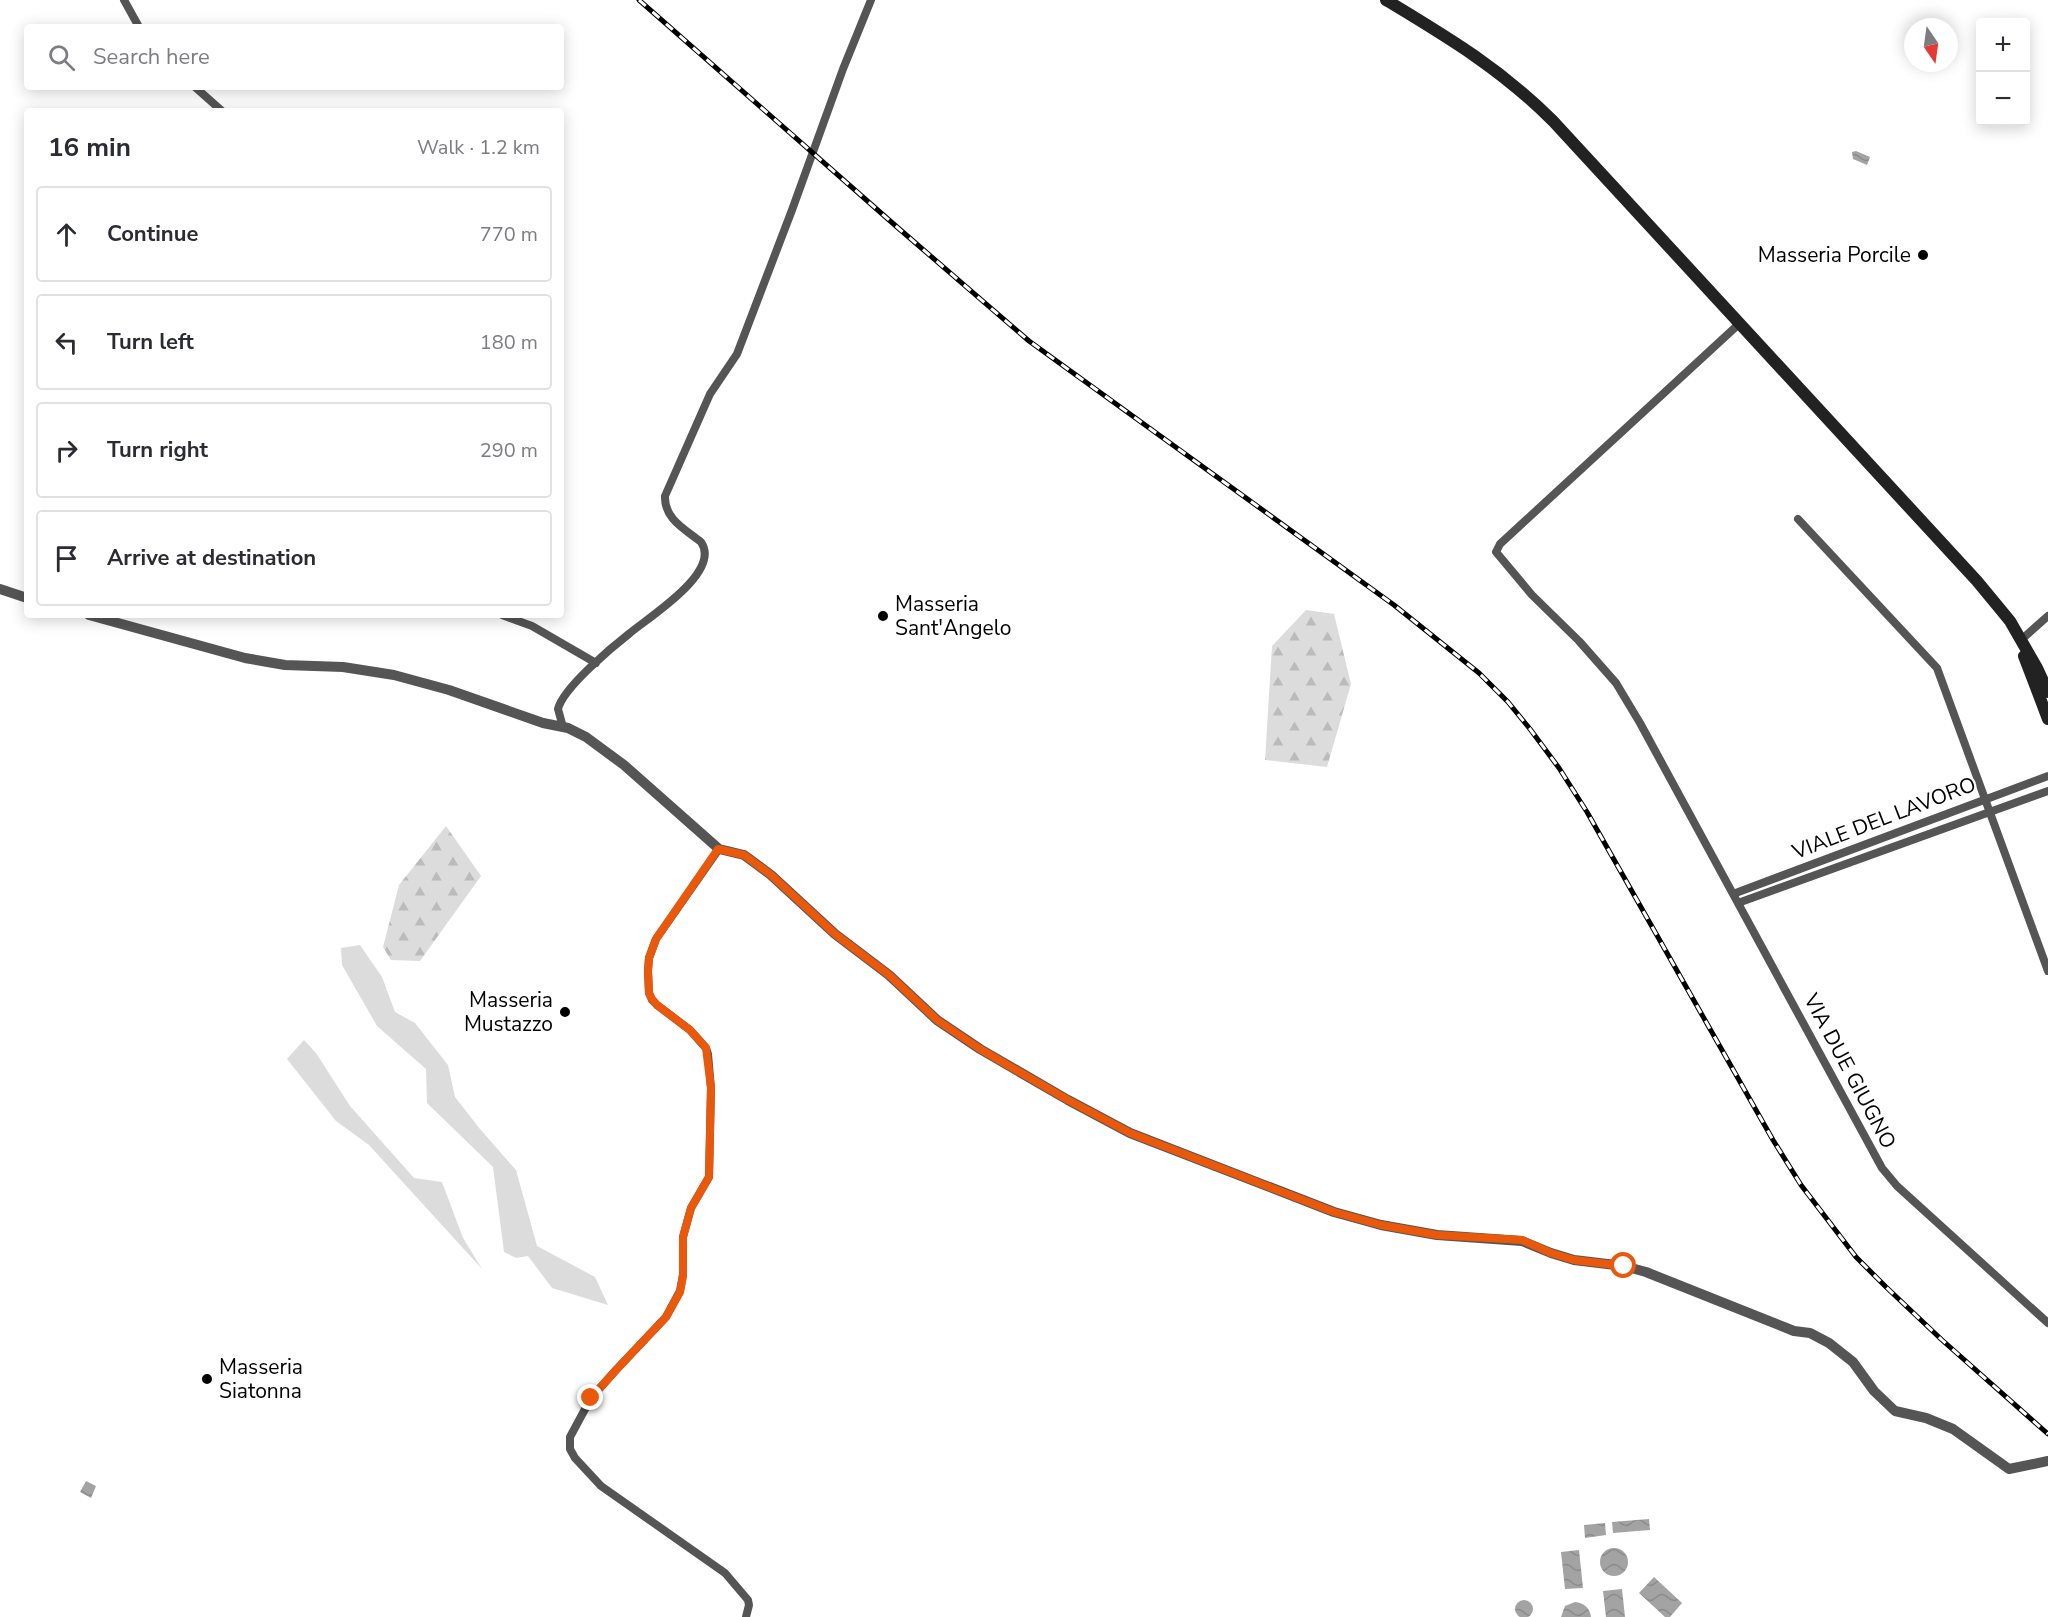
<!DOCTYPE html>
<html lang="en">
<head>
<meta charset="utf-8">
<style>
  :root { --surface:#fff; --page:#f2f2f3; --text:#2b2b33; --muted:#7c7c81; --line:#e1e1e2 }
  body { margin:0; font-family:"Nunito Sans",sans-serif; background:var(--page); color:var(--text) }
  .controls { position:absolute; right:18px; top:18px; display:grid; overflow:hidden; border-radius:6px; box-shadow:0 3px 15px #0003 }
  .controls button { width:54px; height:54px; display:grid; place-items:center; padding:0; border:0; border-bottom:2px solid var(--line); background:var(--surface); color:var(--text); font:30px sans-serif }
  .compass { position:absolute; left:1904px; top:18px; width:54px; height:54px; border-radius:50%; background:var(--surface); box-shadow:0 3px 15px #0003; rotate:167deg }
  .stop { position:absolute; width:18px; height:18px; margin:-14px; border:4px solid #ea580c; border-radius:50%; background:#fff }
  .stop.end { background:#ea580c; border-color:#fff; box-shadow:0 2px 6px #0008 }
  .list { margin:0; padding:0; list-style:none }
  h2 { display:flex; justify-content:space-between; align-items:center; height:78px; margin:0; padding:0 24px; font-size:26px }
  h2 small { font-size:20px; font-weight:400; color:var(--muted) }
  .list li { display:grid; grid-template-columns:39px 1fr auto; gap:18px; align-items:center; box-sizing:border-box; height:96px; margin:0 12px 12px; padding:0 12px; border:2px solid var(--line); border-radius:6px }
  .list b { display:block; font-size:22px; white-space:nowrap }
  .list em { font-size:20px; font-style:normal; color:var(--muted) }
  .icon { flex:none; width:33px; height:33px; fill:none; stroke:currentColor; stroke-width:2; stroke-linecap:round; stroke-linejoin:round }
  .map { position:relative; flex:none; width:2048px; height:1617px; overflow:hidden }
  .search { position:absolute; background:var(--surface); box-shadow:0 3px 15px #0003; left:24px; top:24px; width:540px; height:66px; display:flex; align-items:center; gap:15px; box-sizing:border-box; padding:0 21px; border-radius:6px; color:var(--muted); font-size:22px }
  .panel { position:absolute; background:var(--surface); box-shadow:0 3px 15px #0003; left:24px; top:108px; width:540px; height:510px; border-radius:6px }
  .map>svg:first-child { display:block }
  .green { fill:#dcdcdc }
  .forest { fill:url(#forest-firs) }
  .water { fill:url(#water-waves) }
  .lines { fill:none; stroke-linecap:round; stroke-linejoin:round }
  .minor { stroke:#555; stroke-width:8 }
  .tertiary { stroke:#555; stroke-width:10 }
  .secondary { stroke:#222; stroke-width:12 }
  .rail-casing { stroke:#000; stroke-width:5 }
  .rail { stroke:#fff; stroke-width:3; stroke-dasharray:9; stroke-linecap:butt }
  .route { stroke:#ea580c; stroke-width:8 }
  .poi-dot { fill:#000; stroke:#fff; stroke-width:2 }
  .labels { text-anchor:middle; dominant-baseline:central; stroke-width:4.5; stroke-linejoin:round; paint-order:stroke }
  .poi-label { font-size:21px; fill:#000; stroke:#fff; text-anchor:end }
  .street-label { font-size:21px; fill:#000; stroke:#fff }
</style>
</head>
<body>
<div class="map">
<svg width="2048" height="1617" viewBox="0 0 2048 1617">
  <defs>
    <pattern id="forest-firs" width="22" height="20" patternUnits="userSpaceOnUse" patternTransform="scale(1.5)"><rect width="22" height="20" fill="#dcdcdc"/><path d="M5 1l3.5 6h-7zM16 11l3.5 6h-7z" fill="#bbb"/></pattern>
    <pattern id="water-waves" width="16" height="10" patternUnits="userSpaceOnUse" patternTransform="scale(1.5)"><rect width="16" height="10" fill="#a3a3a3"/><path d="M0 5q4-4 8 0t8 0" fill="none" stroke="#8b8b8b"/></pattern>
  </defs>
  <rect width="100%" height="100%" fill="#fff"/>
  <!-- green -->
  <path class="green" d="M360,945L382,977L395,1012L415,1023L448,1065L455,1097L480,1129L516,1170L537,1246L595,1277L608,1305L552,1288L528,1256L516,1258L504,1252L493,1167L427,1103L426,1069L377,1026L342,965L341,948Z
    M304,1040L316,1053L350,1106L414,1178L442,1182L463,1238L482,1269L369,1145L336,1121L287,1059Z"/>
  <!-- forest -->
  <path class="forest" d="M1306,610L1334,614L1351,684L1327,767L1265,760L1272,646Z
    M446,826L481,876L420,961L391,960L383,947L399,885Z"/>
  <!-- water -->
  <path class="water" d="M1856,151L1870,157L1867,165L1853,159L1852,152Z
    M86,1481L96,1486L91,1498L80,1492Z
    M1649,1519L1650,1530L1613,1533L1612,1522Z
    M1605,1523L1606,1535L1585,1538L1584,1525Z
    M1600 1562a14 14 0 1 1 28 0a14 14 0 1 1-28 0Z
    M1579,1550L1583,1588L1565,1589L1561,1552Z
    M1654,1577L1682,1603L1670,1617H1665L1639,1593Z
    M1622,1589L1625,1617H1606L1603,1591Z
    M1515 1609a9 9 0 1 1 18 0a9 9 0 1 1-18 0Z
    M1575,1602C1584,1603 1590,1608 1591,1617H1561L1565,1606Z"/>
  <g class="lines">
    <!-- minor -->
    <path class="minor" d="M124,0L139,27
      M195,87L222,111
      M1740,323L1500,544L1496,552L1532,595L1579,641L1616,683L1640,723L1882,1168L1897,1186L2048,1323
      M1798,519L1937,668L2048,971
      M502,615L532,626L596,663
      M2021,640L2048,616
      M563,727L558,709C563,688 612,647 630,633C649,617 722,572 701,542C685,529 664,519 665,496L710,394L737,354L792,210L843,69L871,0
      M719,849L656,939L649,958L648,971L649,993L652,1000L657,1005L690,1030L706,1048L708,1054L711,1088L709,1177L691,1208L683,1237V1275L680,1291L666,1317L616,1370L591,1398L570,1437V1449L575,1458L601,1486L725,1573L748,1600L749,1605L746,1617
      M1733,894L2048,776
      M1738,903L2048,791"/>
    <!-- tertiary -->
    <path class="tertiary" d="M0,589L27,598
      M89,615L245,658L285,665L343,667L394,675L449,690L543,723L568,728L586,737L624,765L719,849L744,855L771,875L835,934L889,975L937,1020L980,1049L1068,1100L1130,1133L1334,1212L1381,1225L1437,1235L1522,1241L1551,1253L1574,1260L1624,1266L1646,1272L1794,1331L1810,1333L1829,1343L1853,1362L1874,1391L1895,1411L1926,1418L1953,1429L2009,1469L2048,1461"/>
    <!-- secondary -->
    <path class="secondary" d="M1386,0C1449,38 1501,69 1553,121L1977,581L2010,621L2037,668L2048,692
      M2024,656L2048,719"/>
    <defs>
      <path id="rail" d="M639,0L897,227L1029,341L1394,605L1479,673L1508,702L1530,729L1559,768L1587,812L1773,1140L1801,1185L1856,1257L1886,1287L1942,1340L2048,1434"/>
    </defs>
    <!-- rail casing -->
    <use href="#rail" class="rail-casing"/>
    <!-- rail -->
    <use href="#rail" class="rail"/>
  </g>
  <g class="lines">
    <!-- route -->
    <path class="route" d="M591,1398L616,1370L666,1317L680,1292L683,1275V1237L691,1208L709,1177L711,1088L706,1048L690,1030L657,1005L652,999L649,993L648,971L649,958L656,939L718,849L744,855L771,875L835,934L889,975L937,1020L980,1049L1068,1100L1130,1133L1334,1212L1381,1225L1437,1235L1522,1240L1551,1253L1574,1260L1624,1266"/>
  </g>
  <!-- markers -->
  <g class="poi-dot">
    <circle cx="1923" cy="255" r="6"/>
    <circle cx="883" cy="616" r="6"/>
    <circle cx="565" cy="1012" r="6"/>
    <circle cx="207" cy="1379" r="6"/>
  </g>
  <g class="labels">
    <!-- poi labels -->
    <g class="poi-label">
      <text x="1911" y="255">Masseria Porcile</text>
      <text x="895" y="604" text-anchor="start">Masseria<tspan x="895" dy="24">Sant'Angelo</tspan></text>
      <text x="553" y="1000">Masseria<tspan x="553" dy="24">Mustazzo</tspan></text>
      <text x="219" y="1367" text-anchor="start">Masseria<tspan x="219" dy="24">Siatonna</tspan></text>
    </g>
    <!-- street labels -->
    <g class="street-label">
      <text transform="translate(1884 818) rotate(-21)">VIALE DEL LAVORO</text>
      <text transform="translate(1850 1071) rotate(62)">VIA DUE GIUGNO</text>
    </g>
  </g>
</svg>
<div class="controls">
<button>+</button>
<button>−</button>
</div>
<svg class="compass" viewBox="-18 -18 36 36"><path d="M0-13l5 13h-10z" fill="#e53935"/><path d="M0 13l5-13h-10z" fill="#7c7c81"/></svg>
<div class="stop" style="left:1624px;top:1266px"></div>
<div class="stop end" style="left:591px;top:1398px"></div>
<div class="search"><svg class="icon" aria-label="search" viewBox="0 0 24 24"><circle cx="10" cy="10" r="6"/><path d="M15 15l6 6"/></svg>Search here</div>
<section class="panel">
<h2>16 min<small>Walk · 1.2 km</small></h2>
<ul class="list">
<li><svg class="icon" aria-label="ahead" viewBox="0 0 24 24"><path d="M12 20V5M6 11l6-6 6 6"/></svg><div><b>Continue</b></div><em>770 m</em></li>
<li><svg class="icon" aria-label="left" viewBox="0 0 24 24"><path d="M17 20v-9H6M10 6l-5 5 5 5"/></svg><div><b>Turn left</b></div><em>180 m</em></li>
<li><svg class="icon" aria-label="right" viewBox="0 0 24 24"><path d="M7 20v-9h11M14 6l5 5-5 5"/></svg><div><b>Turn right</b></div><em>290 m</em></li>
<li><svg class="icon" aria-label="arrive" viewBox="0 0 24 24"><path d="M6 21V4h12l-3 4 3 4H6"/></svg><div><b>Arrive at destination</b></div></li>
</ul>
</section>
</div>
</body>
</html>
